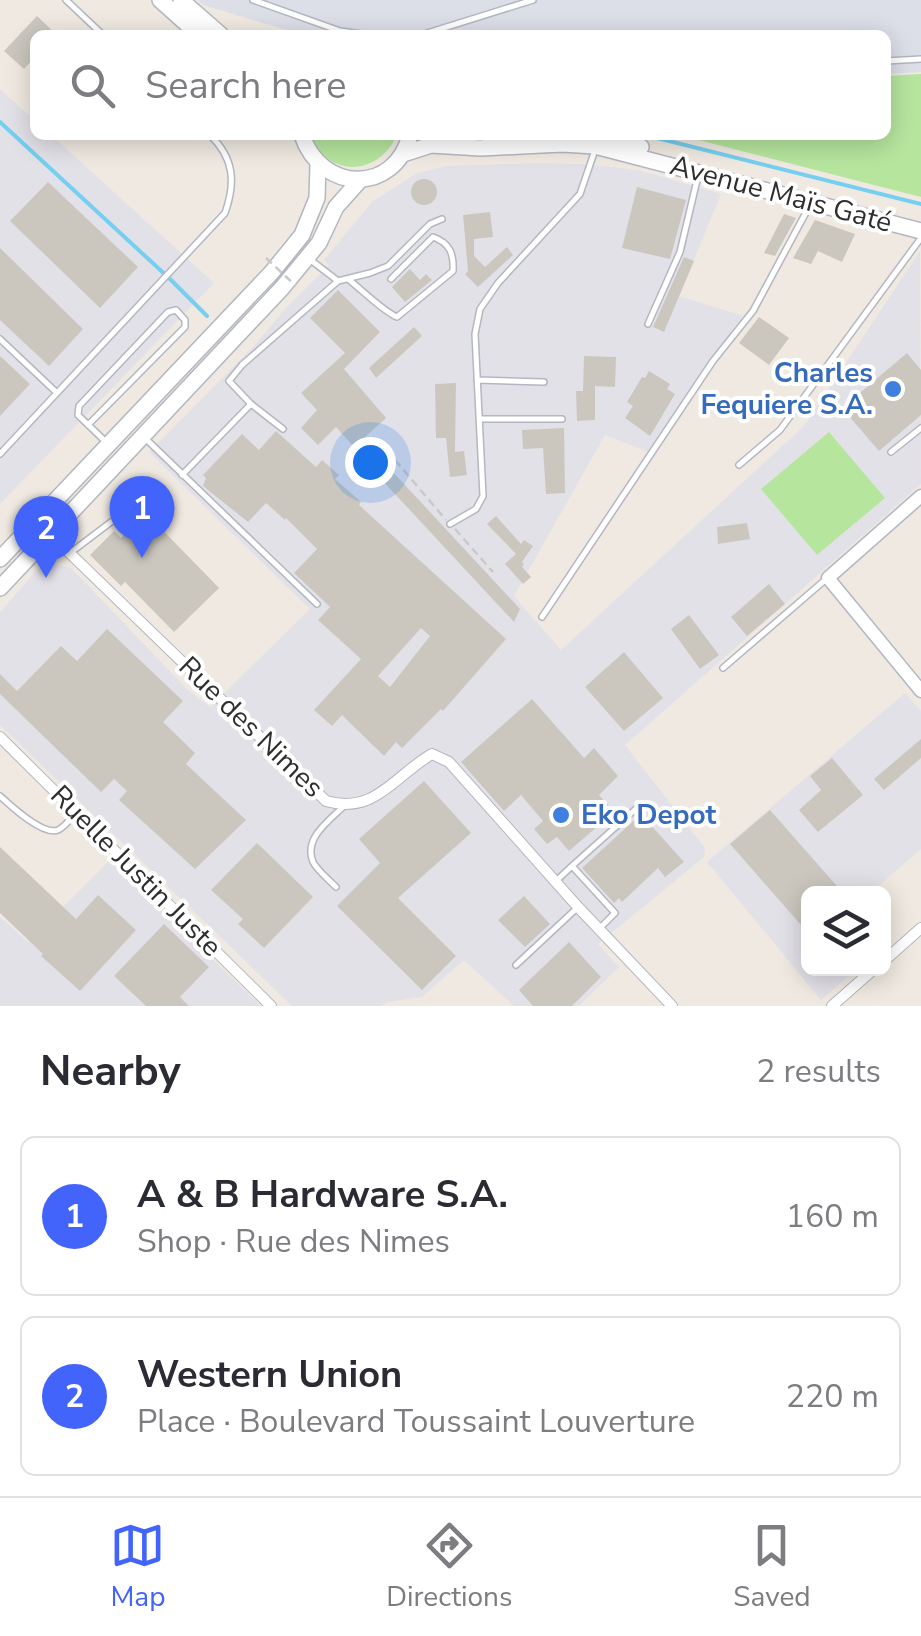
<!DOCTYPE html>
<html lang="en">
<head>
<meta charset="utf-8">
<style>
  :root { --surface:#fff; --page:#f7f7f7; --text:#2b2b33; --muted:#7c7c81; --line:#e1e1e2; --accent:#4264fb }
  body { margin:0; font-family:"Nunito Sans",sans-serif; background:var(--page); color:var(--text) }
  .controls { position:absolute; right:30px; bottom:30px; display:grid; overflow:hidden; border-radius:15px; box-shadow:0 5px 25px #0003 }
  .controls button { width:90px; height:90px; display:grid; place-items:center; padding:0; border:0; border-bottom:2px solid var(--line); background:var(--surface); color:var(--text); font:50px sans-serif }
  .you { position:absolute; left:370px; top:462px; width:35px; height:35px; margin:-25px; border:8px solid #fff; border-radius:50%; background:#1a73e8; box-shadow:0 0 0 15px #1a73e833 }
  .badge { display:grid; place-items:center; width:65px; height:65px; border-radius:50%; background:var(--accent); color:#fff; font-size:32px; font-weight:700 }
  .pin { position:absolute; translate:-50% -82px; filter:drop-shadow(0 2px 5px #0008) }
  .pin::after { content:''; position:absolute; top:52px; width:35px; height:30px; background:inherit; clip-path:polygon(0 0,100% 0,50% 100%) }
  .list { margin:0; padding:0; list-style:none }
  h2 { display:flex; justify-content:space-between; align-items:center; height:130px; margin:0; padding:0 40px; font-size:42px }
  h2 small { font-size:32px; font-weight:400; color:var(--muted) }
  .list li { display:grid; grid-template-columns:65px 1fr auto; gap:30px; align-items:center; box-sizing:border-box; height:160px; margin:0 20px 20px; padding:0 20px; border:2px solid var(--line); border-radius:15px }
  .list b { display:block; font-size:38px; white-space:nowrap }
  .list p { margin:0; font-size:32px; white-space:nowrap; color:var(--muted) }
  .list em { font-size:32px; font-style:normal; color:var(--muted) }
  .icon { flex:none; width:55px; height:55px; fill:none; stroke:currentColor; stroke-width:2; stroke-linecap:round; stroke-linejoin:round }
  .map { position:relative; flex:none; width:921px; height:1006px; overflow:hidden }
  .search { position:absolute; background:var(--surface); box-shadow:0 5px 25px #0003; left:30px; right:30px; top:30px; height:110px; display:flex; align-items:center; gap:25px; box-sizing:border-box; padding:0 35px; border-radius:15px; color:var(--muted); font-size:38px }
  .sheet { height:490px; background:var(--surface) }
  nav { display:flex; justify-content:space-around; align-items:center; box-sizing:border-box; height:140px; border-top:2px solid var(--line); background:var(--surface); font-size:28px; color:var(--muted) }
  nav a { display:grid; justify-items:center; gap:5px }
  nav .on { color:var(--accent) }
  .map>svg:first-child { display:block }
  .industrial { fill:#e3e1e8 }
  .airport { fill:#dcdee8 }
  .green { fill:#b6e59e }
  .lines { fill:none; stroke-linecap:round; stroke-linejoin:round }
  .stream { stroke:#75cff0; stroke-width:4 }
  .building { fill:#cbc7bf; fill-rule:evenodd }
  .service-casing { stroke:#b4b7c1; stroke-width:8 }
  .minor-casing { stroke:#b4b7c1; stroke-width:12 }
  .tertiary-casing { stroke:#b4b7c1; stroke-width:15 }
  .secondary-casing { stroke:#b4b7c1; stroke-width:18 }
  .path { stroke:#c9c9c9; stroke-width:2.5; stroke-dasharray:8 5; stroke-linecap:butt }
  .service { stroke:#fff; stroke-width:5 }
  .minor { stroke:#fff; stroke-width:10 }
  .tertiary { stroke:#fff; stroke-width:12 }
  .secondary { stroke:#fff; stroke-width:15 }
  .path-bridge { stroke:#c9c9c9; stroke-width:2.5; stroke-dasharray:8 5; stroke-linecap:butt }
  .shop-dot { fill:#3f7fe0; stroke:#fff; stroke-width:4 }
  .labels { text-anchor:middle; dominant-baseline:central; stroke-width:8; stroke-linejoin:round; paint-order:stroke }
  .street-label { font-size:28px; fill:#2e2e2e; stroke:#fff }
  .shop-label { font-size:28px; font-weight:bold; fill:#366cbe; stroke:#fff; text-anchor:end }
</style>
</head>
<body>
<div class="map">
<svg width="921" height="1006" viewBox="0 0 921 1006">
  <rect width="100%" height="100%" fill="#efe9e1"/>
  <!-- industrial -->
  <path class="industrial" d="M0,89L35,121V135H51L214,283L0,504Z
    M539,163L579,164L639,170L721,194L679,296L743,316L703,370L649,452L605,435L514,596L561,650L804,426L920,251L921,484L625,745L705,848L704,857L598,944L619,967L579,1006H514L464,960L422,997L388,1002L381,1006H292L0,725V612L45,561L71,568L188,690L210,707L310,609L149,452L254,346L286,308L329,265L324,260L372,202L417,173L448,166Z
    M905,693L921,711V849L870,893L808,894V968L857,969L821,1000L707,862Z
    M110,860L261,1006H0V917L28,942Z"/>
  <!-- airport -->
  <path class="airport" d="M198,0H921V72L886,74V35H304L203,5Z"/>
  <!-- green -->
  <path class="green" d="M921,74V197L679,135H886V76Z
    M311,135H397C379,176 328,179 311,135Z
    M829,432L885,498L817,555L761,489Z"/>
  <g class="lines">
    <!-- stream -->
    <path class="stream" d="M0,122L170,279L207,316
      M645,135L921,204"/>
  </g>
  <!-- building -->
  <path class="building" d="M37,16L57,35H35V57L24,69L4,51Z
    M411 192a13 13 0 1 1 26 0a13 13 0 1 1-26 0Z
    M48,182L138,267L100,308L10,221Z
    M637,187L686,200L670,259L622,248Z
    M490,212L493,237L474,239V256L485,267L507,247L513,255L478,287L465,274L468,271L463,215Z
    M784,214L796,218L775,256L764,253Z
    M815,220L855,234L842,262L818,251L811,264L793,258Z
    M0,248L83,329L49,366L0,320Z
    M684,257L694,261L664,332L653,327Z
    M410,269L420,280L426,274L432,280L405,302L392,287Z
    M338,290L380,332L344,369L386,418L354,447L336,427L318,445L301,428L317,410L301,393L345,353L310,318Z
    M759,317L789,338L769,365L739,343Z
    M414,327L422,336L376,378L369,368Z
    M907,353L921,370V415L879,451L842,408Z
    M0,356L30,384L0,416Z
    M584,356L616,357L615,387L595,386V420L577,421L576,391H583Z
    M649,371L670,384L667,389L675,394L650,436L625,418L633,406L627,402L642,377L645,378Z
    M456,383L455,452L464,451L467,475L450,477L446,438H436L435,384Z
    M564,428L565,493L546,494L543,448L523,449L522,430Z
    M276,431L316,467L322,460L339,475L335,479L361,502L359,505L506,639L443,711L441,709L402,748L396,742L384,756L342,715L332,726L314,710L361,659L318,620L330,607L294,573L317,549L286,518L285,520L266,503L248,522L203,486L206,478L203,475L242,434L259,450ZM421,628L430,636L390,687L378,676Z
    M391,470L520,609L514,622L381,479Z
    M146,513L219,588L174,632L125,582L121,586L90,555L114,531L121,538Z
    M496,516L521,544L524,540L533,546L522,562L524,564L522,567L531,577L523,584L505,564L516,554L487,524Z
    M747,523L750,539L718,544L717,527Z
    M769,584L785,604L747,636L731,617Z
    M689,615L719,655L700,669L671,629Z
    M107,629L183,701L163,722L195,753L186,764L246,820L195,869L119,800L127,791L114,779L101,792L0,694V674L17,691L61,646L77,661Z
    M624,652L663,698L624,731L585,687Z
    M532,699L584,758L594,748L618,776L599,795L614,812L569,851L557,837L547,844L534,829L543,821L521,795L504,811L461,762Z
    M921,739V758L884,790L874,779Z
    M832,758L863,795L818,832L799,810L821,790L810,776Z
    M424,781L471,833L398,898L456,956L422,990L337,906L380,863L359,839Z
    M770,810L844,894H808V933L730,844Z
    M641,814L684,862L665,877L658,868L622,902L619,898L614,903L582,868Z
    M257,843L313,897L264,948L238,924L243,919L211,890Z
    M0,847L76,919L98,895L136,930L80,991L41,956L43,954L0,913Z
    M524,896L550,924L525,947L498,920Z
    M164,924L209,967L180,997L189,1006H146L114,976Z
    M569,942L601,977L572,1006H533L519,990Z"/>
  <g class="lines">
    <defs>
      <path id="service" d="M66,0L103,35
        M253,0L340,31L369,35
        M421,35L533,0
        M886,61L921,59
        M308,258L338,281
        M348,279C362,290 384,312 397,317L453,271C454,254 450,243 433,237L391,279
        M648,324L680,252L698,176
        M0,339L56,392
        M477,380L544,382
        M479,419H562
        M88,425L185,327V320L176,310L168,312L79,406L78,415L106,442
        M283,429L251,404L229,381L242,365L338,281L370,273L388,266L430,224L442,219
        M146,439L317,604
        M891,452L921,428
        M0,454L225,213C236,182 234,158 210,135
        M739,465L780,430L921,238
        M182,475L251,404
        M450,524L476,509L483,496L475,334L480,309L498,283L580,194L595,150
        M70,553L111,522
        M542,617L713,361L753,311L810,205
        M723,668L825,580
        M0,796C11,806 43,836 58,830C65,827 71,818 76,812
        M556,881L572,866
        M336,887C329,880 317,870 313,862C303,838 330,820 344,806
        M601,927L615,913L572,866L638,807
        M516,965L576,909"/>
      <path id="minor" d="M51,535L326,801C375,815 394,776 432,754L449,762L578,907L672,1006
        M0,737L271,1006
        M884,961L921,928
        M832,1006L875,968"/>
      <path id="tertiary" d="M921,496L828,578L921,691"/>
      <path id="secondary" d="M160,0L199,35
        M181,0L221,35
        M302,135C321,193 395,195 410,135
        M487,135L528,136
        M587,135L601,136L641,147
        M403,154L431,145L481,148L562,144L595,146L921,231
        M0,559L272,272L302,235L317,198L318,165
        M0,588L282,288L319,243L336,207L361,179"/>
    </defs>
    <!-- service casing -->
    <use href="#service" class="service-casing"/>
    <!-- minor casing -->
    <use href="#minor" class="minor-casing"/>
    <!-- tertiary casing -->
    <use href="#tertiary" class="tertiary-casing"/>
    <!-- secondary casing -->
    <use href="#secondary" class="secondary-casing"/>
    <!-- path -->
    <path class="path" d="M395,460L446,520
      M455,529L493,572"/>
    <!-- service -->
    <use href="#service" class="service"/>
    <!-- minor -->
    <use href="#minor" class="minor"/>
    <!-- tertiary -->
    <use href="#tertiary" class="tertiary"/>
    <!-- secondary -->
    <use href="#secondary" class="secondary"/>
    <!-- path-bridge -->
    <path class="path-bridge" d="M266,258L296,286"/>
  </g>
  <!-- markers -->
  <g class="shop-dot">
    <circle cx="893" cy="389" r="10"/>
    <circle cx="561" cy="815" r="10"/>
  </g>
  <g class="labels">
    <!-- street labels -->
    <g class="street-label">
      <text transform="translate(781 194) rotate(15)">Avenue Maïs Gaté</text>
      <text transform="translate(251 727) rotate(44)">Rue des Nimes</text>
      <text transform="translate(136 871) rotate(45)">Ruelle Justin Juste</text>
    </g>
    <!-- shop labels -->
    <g class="shop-label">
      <text x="873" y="373">Charles<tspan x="873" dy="32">Fequiere S.A.</tspan></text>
      <text x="581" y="815" text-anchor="start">Eko Depot</text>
    </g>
  </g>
</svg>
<div class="controls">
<button><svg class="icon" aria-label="layers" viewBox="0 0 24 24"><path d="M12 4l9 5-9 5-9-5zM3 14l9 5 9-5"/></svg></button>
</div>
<div class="you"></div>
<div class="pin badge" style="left:142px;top:558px">1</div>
<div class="pin badge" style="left:46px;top:578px">2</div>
<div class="search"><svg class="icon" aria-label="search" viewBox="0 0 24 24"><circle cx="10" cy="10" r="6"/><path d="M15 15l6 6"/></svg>Search here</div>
</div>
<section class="sheet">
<h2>Nearby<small>2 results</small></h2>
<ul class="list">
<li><span class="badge">1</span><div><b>A &amp; B Hardware S.A.</b><p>Shop · Rue des Nimes</p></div><em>160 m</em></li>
<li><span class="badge">2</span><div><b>Western Union</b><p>Place · Boulevard Toussaint Louverture</p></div><em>220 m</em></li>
</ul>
</section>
<nav>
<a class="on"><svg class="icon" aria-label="map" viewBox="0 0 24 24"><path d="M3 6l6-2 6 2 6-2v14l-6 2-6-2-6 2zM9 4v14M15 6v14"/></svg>Map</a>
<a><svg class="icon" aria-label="directions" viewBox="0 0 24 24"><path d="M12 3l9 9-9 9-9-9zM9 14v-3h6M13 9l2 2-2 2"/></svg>Directions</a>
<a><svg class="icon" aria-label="saved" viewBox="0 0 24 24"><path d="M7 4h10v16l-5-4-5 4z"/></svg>Saved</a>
</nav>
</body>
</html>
